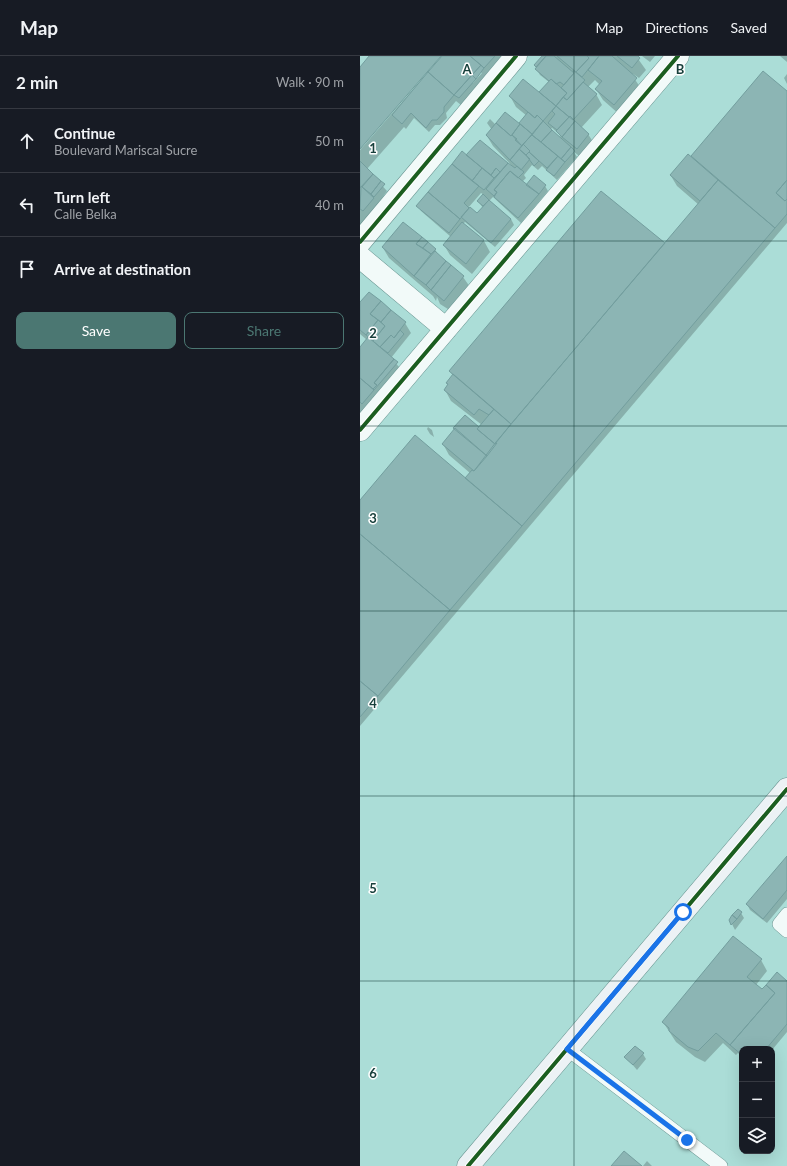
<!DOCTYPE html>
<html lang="en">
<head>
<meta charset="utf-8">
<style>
  :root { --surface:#171b24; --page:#242831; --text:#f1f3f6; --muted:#9ea1a6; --line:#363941; --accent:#4b7772 }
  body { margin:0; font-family:Lato,sans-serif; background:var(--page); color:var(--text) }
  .controls { position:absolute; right:12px; bottom:12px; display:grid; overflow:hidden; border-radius:8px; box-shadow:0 4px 16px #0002 }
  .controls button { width:36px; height:36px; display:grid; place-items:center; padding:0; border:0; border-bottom:1px solid var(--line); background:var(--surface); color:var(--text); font:20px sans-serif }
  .stop { position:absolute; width:12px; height:12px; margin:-9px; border:3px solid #1a73e8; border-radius:50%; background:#fff }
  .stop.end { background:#1a73e8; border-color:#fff; box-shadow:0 1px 4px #0008 }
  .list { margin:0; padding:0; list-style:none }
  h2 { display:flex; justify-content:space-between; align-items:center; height:52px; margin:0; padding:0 16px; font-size:17px }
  h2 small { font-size:13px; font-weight:400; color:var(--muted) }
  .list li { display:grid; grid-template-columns:26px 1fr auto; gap:12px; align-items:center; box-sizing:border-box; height:64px; padding:0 16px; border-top:1px solid var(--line) }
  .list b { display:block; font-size:15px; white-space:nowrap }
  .list p { margin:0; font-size:13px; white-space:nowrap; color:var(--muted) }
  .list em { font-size:13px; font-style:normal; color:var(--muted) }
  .actions { display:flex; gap:8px; padding:12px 16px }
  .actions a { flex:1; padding:9px 0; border:1px solid var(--accent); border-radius:8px; text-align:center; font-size:14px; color:var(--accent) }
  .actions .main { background:var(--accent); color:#fff }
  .icon { flex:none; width:22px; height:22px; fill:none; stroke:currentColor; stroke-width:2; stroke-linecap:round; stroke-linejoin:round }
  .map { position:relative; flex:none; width:427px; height:1110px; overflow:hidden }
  header { display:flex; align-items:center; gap:24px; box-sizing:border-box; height:56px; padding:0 20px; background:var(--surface); border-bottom:1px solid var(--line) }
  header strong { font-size:19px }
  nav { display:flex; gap:22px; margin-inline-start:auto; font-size:14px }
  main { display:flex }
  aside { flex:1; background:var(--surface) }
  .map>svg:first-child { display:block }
  .shadow { fill:#0003; fill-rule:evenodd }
  .building { fill:#8cb5b4; stroke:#739e9e }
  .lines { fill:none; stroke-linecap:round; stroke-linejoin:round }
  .lane-casing { stroke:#689490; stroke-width:14 }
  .street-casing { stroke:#689490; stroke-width:23 }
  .secondary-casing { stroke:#689490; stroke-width:23 }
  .lane { stroke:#f2faf9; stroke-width:13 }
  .street { stroke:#f2faf9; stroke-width:22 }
  .secondary { stroke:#ecf2f5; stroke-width:22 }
  .cycleway-casing { stroke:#fff; stroke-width:6 }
  .cycleway { stroke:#1b5e20; stroke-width:4 }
  .route { stroke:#1a73e8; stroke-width:5 }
  .grid { fill:none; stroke:#18403c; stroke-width:1; stroke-opacity:0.55 }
  .grid-label { font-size:13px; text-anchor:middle; font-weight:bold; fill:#18403c; stroke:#fff; stroke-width:3; stroke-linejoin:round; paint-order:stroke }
</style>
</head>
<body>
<header>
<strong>Map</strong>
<nav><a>Map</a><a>Directions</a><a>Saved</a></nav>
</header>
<main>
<aside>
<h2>2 min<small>Walk · 90 m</small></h2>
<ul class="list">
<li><svg class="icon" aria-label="ahead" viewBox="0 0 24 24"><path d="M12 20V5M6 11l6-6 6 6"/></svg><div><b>Continue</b><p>Boulevard Mariscal Sucre</p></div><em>50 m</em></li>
<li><svg class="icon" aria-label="left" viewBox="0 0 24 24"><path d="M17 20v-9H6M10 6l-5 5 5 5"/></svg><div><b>Turn left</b><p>Calle Belka</p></div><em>40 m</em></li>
<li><svg class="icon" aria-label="arrive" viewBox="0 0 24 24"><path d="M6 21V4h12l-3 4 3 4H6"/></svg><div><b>Arrive at destination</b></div></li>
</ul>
<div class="actions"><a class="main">Save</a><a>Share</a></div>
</aside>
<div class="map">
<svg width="427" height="1110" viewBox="0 0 427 1110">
  <rect width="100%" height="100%" fill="#abddd7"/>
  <!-- shadow -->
  <path class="shadow" d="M82,0H156L101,49L96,45L86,57L87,62L80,69H75L69,76L54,62L46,73L44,71L7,113L27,135L17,149L20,153L0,175V94ZM120,16L122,17L113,27L112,26Z
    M184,0H192L196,3L194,0H250L254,3L252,0H276L286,14L279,22L273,18L272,19L282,34L260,59L243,44L236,33L240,29L235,24L228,31L236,38L242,49L221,72L228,78L235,89L223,103L214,96L217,101L197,124L182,110L178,114L172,109L164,119L166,122L162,126L166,130H185L188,135L161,167L133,141L129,145L151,163L154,169L135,191L105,166L103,168L124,185L130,196L112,218L90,199L84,189L91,181L61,155L58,150L106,101L147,107L153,111L133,90L127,80L132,74L127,67L130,63L136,69L145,57L163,71L160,67L167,60L156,51L150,40L179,38L189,26L180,19L175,10ZM192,72L199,78L202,84L190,74ZM121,137L124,139L118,145L123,152L117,158L108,152Z
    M282,0H295L290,6Z
    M420,0H427V6Z
    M427,18V28L424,22Z
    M427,37V167L0,670V445L105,423L110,417L89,399L83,388L119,373L122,369L91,345L85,334L88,329L87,327L93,320L90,315L305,189L339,149L317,130L311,120L334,104L332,100Z
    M43,167L75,193L78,199L103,221L110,231L91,255L80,248L77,241L76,245L73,240L29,202L23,192Z
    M0,246L45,267L51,277L31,302L40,312L0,366V292L7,284L0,278Z
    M68,371L72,374L74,381L70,378L67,373Z
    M427,801V843L407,867L390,854L387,848Z
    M381,857L384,862L375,874L370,864Z
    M401,904L407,915L396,929L402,934L427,926V976L412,994L382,993V1001L378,997L376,999L363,987L345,1006L335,1001L316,986L303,966Z
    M283,998L286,1003L277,1014L266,1001Z
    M287,1105L292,1110H283Z"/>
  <!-- building -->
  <path class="building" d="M9,0H81L0,93V11Z
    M82,0H110L121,9L94,39L68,16Z
    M110,0H135L124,12Z
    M182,0H186L176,11L174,9Z
    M186,0H194L214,17L204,29L200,26L196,28L191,23L189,25L175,13Z
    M197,0H227L229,2L216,16Z
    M227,0H239L222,21L216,16L229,2Z
    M239,0H252L277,22L254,49L235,33L242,25L228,14Z
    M257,0H278L280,2L272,12Z
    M121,9L124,12L116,23L112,19Z
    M213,14L225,24L207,44L203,41L207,37L201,32L214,17Z
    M403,15L427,35V124L416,137L425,145L427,143V158L415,172L331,100Z
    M68,16L94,39L84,51V56L77,64H72L66,72L51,57L42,68L32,59Z
    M112,19L116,23L99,42L94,39Z
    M163,23L196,50L183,65L177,59L175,62L149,40Z
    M191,23L207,37L196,50L179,36Z
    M223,26L237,38L213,64L196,50L203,41L207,44Z
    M196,50L209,61L197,74L188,67L195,58L192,55Z
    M145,56L160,68L151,80L136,67Z
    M168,56L175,62L177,59L183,65L172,78L159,67Z
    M210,60L215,65L202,81L196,75Z
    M183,65L192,74L181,86L172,79Z
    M215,65L229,78L217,93L202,81Z
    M136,67L151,80L152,79L157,83L155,84L162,90L150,104L126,79Z
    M160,68L172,78L162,90L152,79Z
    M192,74L211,91L201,103L181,86Z
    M172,79L198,100L187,112L169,96L170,95L163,88Z
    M120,84L148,107L140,116L136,112L131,119L106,99Z
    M163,88L170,95L166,99L159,93Z
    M211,91L215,95L205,106L201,103Z
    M159,93L170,103L161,114L150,104Z
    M102,95L122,112L112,125L92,108Z
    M169,96L179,105L174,110L166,99Z
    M328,98L358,124L340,145L310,119Z
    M198,100L205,106L194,120L186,114Z
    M0,105L13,118L0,132Z
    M148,107L155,112L157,110L164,116L158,122L150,115L134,134L137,136L134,140L126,133Z
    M92,108L119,130L104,147L109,152L100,163L68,136Z
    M122,112L134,122L124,134L112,125Z
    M136,112L140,116L134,122L131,119Z
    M150,115L179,138L158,162L134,141L137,136L134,134Z
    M13,118L21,125L11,138L2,131Z
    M174,119L186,129L179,138L166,129Z
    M358,124L415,172L162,470L105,422L112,414L114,415L136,386Z
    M427,124V143L425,145L416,137Z
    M21,125L25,128L14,141L11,138Z
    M1,130L14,142L3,155L0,153Z
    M241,135L305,187L151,368L89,315Z
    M68,136L100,163L89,177L56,150Z
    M123,138L129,144L123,150L117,145Z
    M129,144L151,163L131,187L101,161L110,151L117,157Z
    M43,166L62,181L56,188L71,198L54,220L22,191Z
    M102,166L124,184L106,208L83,189Z
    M62,181L68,186L63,192L56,188Z
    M68,186L76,193L71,198L63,192Z
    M75,195L86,205L66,229L54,220Z
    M86,205L91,209L71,234L66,229Z
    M91,209L104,220L84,245L71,234Z
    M9,236L21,245L10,258L18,264L6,279L0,274V246Z
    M21,245L31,254L21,266L10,258Z
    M31,254L46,266L34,282L31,279L20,291L13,285L25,270L21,266Z
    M18,264L25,270L13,285L6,279Z
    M40,274L44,278L28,297L20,291L31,279L34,282Z
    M8,281L34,303L14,327L17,329L13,333L0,322V291Z
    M34,303L38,306L14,334L13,333L17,329L14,327Z
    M93,318L134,353L129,359L119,353L114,359L84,334L88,328L86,327Z
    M0,322L14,334L2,348L0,346Z
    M134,353L151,368L135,388L117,373Z
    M105,359L119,371L117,373L135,388L137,387L127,400L93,372Z
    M95,372L127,400L114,415L82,388Z
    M55,379L162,470L90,554L0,478V444Z
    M0,478L90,554L18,640L0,625Z
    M0,625L18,640L0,661Z
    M427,800V834L403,863L386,848Z
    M378,853L382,856L377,863L372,859Z
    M372,859L377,863L371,869L369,864Z
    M373,880L402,903L387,921L402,933L406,929L415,937L370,989L356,977L338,995L328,991L309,975V972L302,966Z
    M417,916L427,925V968L406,993H382V999L370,989L415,937L406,929Z
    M275,990L284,997L273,1009L264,1001Z
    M264,1095L282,1110H251Z"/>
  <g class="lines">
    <defs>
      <path id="lane" d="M427,858L419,868L427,875
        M207,993L361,1110"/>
      <path id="street" d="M0,186L156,0
        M0,201L86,273
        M0,374L318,0"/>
      <path id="secondary" d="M108,1110L427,733"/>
    </defs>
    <!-- lane casing -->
    <use href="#lane" class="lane-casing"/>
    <!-- street casing -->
    <use href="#street" class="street-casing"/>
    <!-- secondary casing -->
    <use href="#secondary" class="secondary-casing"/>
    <!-- lane -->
    <use href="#lane" class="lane"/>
    <!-- street -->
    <use href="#street" class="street"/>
    <!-- secondary -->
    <use href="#secondary" class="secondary"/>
    <defs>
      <path id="cycleway" d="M0,186L156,0
        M0,374L318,0
        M108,1110L427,733"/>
    </defs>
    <!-- cycleway casing -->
    <use href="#cycleway" class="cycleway-casing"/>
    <!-- cycleway -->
    <use href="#cycleway" class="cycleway"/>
  </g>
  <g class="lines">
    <!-- route -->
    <path class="route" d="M323,856L207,993L327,1084"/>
  </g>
  <!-- grid -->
  <path class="grid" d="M214,0V1110M0,185H427M0,370H427M0,555H427M0,740H427M0,925H427"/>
  <g class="grid-label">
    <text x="107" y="18">A</text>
    <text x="320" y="18">B</text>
    <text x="13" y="97">1</text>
    <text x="13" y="282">2</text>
    <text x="13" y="467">3</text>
    <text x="13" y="652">4</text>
    <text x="13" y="837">5</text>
    <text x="13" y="1022">6</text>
  </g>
</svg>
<div class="controls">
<button>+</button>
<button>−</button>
<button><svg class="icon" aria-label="layers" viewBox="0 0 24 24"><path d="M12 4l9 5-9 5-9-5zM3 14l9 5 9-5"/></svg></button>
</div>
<div class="stop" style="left:323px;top:856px"></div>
<div class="stop end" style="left:327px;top:1084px"></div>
</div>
</main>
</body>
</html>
